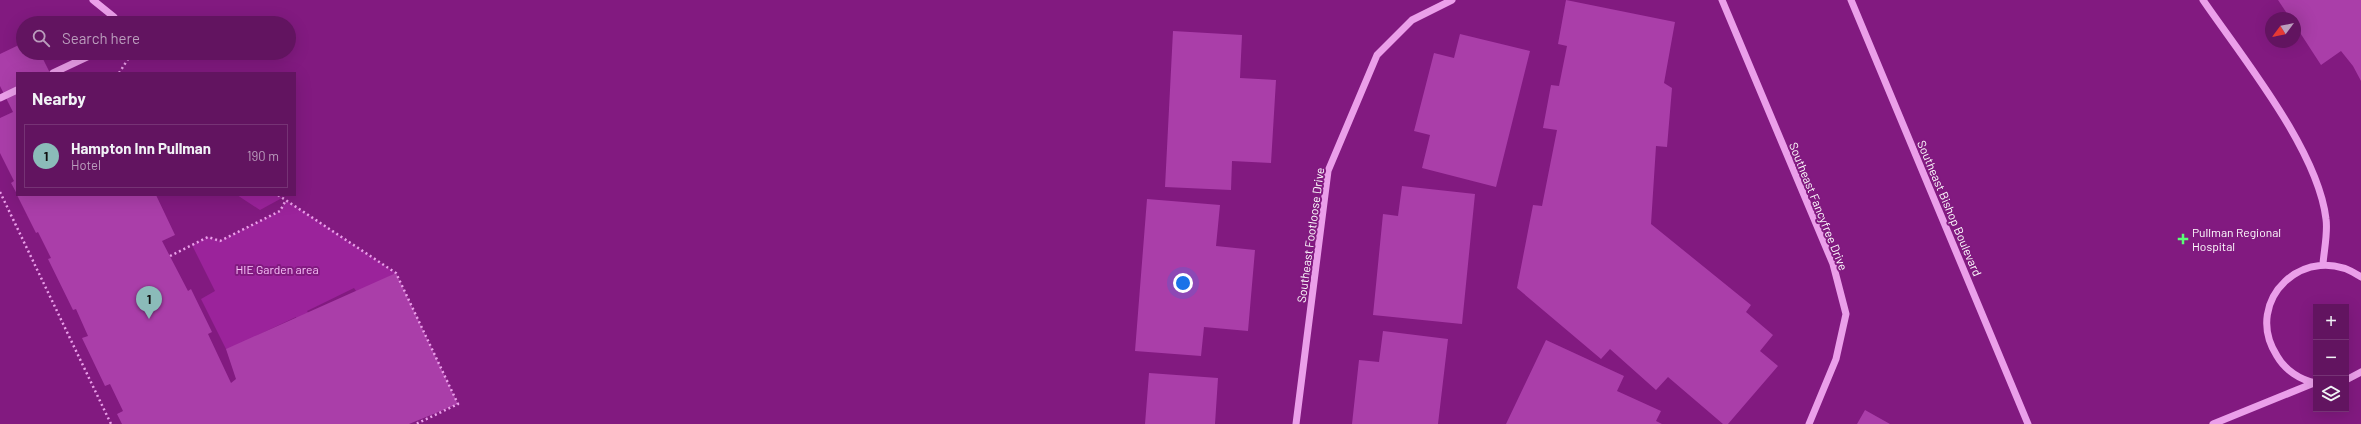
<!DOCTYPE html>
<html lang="en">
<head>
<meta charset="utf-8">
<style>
  :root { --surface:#621460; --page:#681d66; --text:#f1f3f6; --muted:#bb9ebd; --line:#763375; --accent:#8bbbb9 }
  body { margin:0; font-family:Barlow,sans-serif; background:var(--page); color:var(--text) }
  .controls { position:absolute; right:12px; bottom:12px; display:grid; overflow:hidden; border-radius:0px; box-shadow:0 4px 16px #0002 }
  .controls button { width:36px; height:36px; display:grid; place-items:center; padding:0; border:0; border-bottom:1px solid var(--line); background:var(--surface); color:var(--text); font:20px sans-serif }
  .compass { position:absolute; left:2265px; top:12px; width:36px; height:36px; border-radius:50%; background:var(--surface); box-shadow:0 4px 16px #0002; rotate:238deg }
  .you { position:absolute; left:1183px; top:283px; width:14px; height:14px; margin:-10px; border:3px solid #fff; border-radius:50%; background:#1a73e8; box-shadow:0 0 0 6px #1a73e833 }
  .badge { display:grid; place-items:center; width:26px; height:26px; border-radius:50%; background:var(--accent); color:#111; font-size:13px; font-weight:700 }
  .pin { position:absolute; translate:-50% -33px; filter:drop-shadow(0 1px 2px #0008) }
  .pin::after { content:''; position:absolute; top:21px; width:14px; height:12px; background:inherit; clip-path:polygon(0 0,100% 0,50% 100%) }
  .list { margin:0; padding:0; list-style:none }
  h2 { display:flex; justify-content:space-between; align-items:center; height:52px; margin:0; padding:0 16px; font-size:17px }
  h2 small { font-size:13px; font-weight:400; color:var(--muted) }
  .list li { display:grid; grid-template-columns:26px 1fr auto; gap:12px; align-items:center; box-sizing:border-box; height:64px; margin:0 8px 8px; padding:0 8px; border:1px solid var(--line); border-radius:0px }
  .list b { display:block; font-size:15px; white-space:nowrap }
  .list p { margin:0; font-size:13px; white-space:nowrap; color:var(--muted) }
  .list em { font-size:13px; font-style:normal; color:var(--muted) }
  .icon { flex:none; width:22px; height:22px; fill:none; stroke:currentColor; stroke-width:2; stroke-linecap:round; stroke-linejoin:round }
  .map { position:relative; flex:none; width:2361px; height:424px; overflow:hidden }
  .search { position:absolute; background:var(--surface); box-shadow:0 4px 16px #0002; left:16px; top:16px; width:280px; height:44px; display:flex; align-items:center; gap:10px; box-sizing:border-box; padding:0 14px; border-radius:22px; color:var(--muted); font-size:15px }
  .panel { position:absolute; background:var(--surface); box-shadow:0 4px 16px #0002; left:16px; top:72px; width:280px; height:124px; border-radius:0px }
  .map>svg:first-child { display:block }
  .green { fill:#9b239b }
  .building { fill:#aa3ea9 }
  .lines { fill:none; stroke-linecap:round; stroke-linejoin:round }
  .path { stroke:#eb9fea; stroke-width:2.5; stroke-dasharray:2 3; stroke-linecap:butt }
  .minor { stroke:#eb9fea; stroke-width:7 }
  .poi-dot { fill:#5afd76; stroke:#821a80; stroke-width:1.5 }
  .labels { text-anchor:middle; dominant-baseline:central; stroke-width:4; stroke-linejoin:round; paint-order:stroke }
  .street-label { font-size:12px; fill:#fff; stroke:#821a80 }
  .poi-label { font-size:12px; fill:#fff; stroke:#821a80; text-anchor:start }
  .park-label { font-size:12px; fill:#f8c3f8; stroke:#821a80 }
</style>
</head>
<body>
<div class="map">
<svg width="2361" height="424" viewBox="0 0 2361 424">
  <rect width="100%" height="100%" fill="#821a80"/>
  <!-- green -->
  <path class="green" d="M237,195H278L282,198L260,210Z
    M286,200L396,273L358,294L354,288L307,311L310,316L298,322L296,317L258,335L237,352L226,349L201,299L215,291L192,245L208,237L220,241L280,211Z"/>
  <!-- building -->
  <path class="building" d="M1566,0L1675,22L1664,83L1672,88L1667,147L1656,146L1651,224L1751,305L1746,312L1773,335L1760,351L1778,366L1728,424H1723L1668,377L1656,390L1610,349L1601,359L1517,288L1533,205L1542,206L1557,130L1543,128L1551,85L1559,86L1567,46L1558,44Z
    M2278,0H2361V81L2353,66L2341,51L2321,65L2295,25V18H2290Z
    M1173,31L1242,35L1240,78L1276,80L1271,163L1232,161L1231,190L1165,187Z
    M1460,34L1530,51L1496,187L1422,168L1430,135L1414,131L1434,53L1454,58Z
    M23,43V53H40L50,73H17V194L11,183L14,181L0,153V118L13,112L0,86V54Z
    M1402,186L1475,194L1462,324L1373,315L1383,214L1398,216Z
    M17,195H156L175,235L162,241L188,291L191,289L212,332L208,334L231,383L236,379L226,349L396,273L458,404L409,424H122L117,414L123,411L110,384L105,386L82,338L88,336L76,309L73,310L48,259L51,258L38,232L36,233Z
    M1147,199L1220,205L1216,246L1255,250L1248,331L1204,327L1201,356L1135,351Z
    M1383,331L1448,339L1438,424H1352L1359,360L1379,362Z
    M1546,340L1624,376L1617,391L1661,411L1656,421L1662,424H1506Z
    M1149,373L1218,378L1215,424H1145Z
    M1865,410L1890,424H1857Z"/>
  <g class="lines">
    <!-- path -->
    <path class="path" d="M119,73L132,53
      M0,192L111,424
      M278,195L396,273L458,404L416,424
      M170,256L208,237L220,241L280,211L286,200"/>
    <!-- minor -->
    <path class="minor" d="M93,0L114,17L110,23
      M1722,0L1833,264L1846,314L1836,359L1809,424
      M1851,0L2028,424
      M2203,0C2242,57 2318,150 2326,219C2328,233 2324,250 2323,264
      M53,73L87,57L89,53
      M0,98L17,90
      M2346,380L2361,372
      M2316,383C2300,380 2285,370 2277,356C2241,300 2307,239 2361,277
      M1296,424L1328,171L1377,55L1412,20L1452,0
      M2213,424L2314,383"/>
  </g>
  <!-- markers -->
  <path class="poi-dot" d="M2181 233h4v4h4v4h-4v4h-4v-4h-4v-4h4z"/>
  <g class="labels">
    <!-- street labels -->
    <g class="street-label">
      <text transform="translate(1819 206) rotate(68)">Southeast Fancyfree Drive</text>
      <text transform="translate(1950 208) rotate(67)">Southeast Bishop Boulevard</text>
      <text transform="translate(1310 235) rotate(-82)">Southeast Footloose Drive</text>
    </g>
    <!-- poi labels -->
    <g class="poi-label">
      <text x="2192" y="232">Pullman Regional<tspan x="2192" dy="14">Hospital</tspan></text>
    </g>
    <!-- park labels -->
    <g class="park-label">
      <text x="277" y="269">HIE Garden area</text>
    </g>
  </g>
</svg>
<div class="controls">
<button>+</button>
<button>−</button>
<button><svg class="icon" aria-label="layers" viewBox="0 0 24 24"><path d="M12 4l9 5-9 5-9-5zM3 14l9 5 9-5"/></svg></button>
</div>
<svg class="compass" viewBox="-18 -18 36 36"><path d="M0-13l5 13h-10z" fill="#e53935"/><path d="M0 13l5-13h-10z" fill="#bb9ebd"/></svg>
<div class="you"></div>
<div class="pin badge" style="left:149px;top:319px">1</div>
<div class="search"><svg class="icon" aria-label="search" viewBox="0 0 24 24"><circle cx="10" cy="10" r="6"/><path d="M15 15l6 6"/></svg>Search here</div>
<section class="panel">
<h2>Nearby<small></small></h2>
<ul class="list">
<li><span class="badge">1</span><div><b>Hampton Inn Pullman</b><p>Hotel</p></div><em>190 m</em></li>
</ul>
</section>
</div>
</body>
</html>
